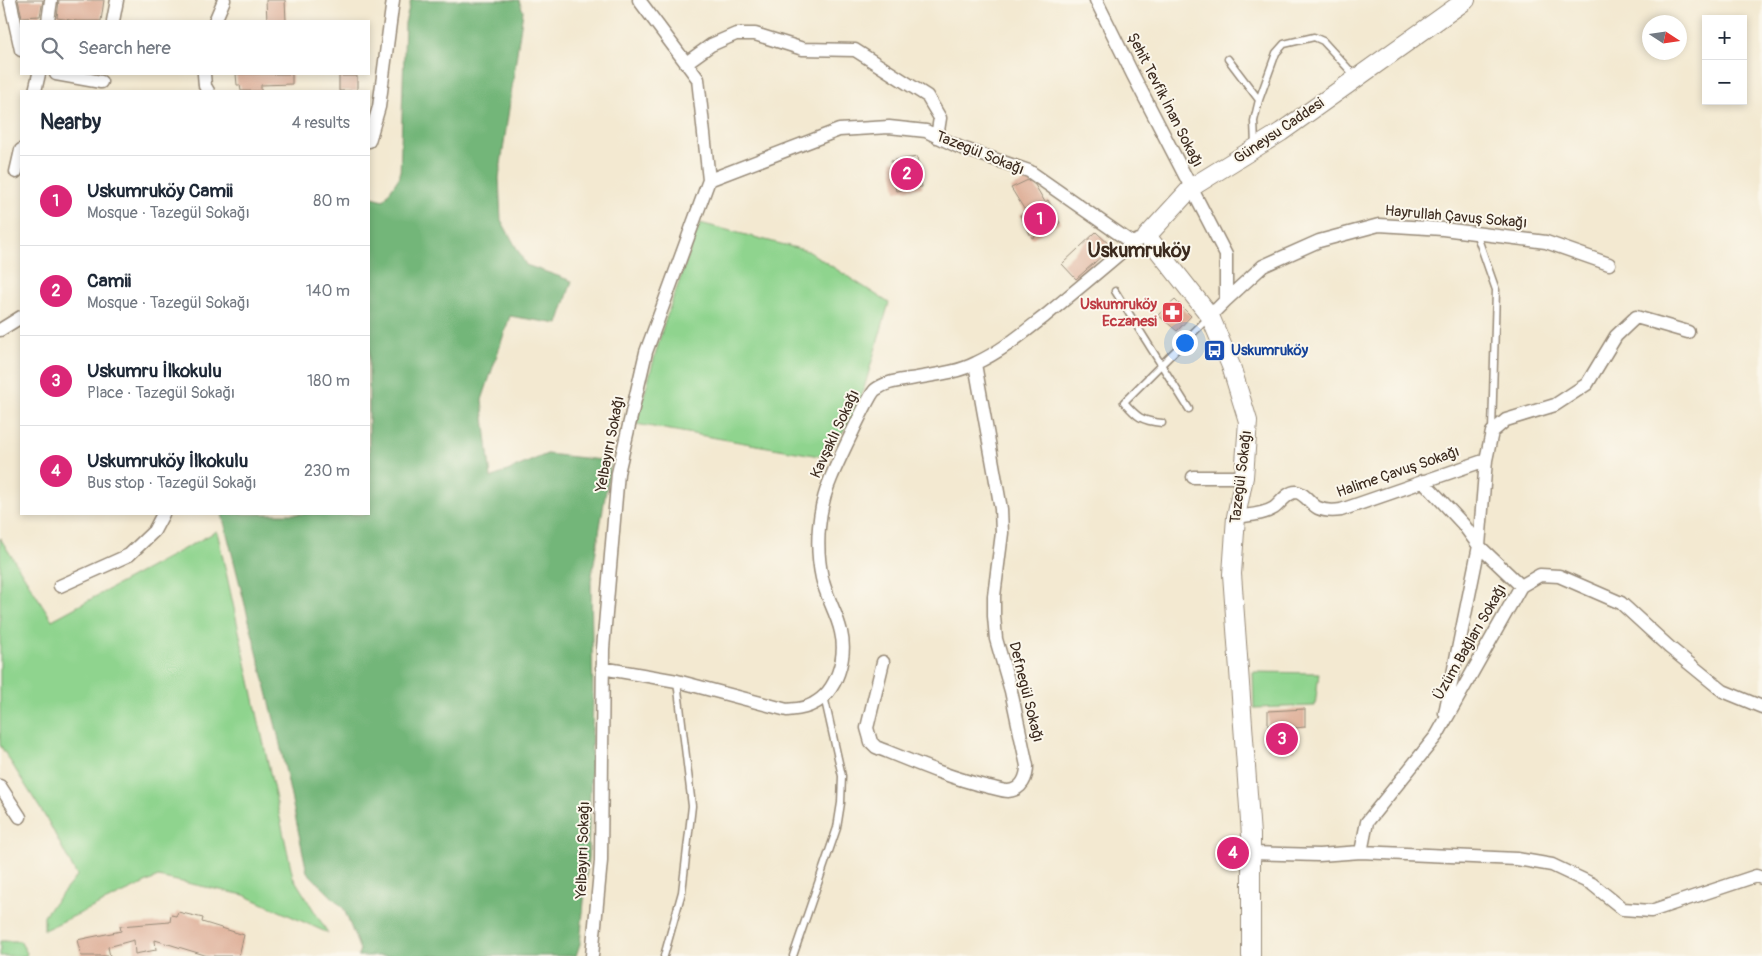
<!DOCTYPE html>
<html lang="en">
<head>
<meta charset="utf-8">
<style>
  :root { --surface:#fff; --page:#f2f2f3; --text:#1f2937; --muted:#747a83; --line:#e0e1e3; --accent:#db2777 }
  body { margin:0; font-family:Pangolin,sans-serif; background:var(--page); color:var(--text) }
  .controls { position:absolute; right:15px; top:15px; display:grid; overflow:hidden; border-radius:0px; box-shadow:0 2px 8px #0003 }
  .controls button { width:45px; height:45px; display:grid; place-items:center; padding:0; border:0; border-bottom:1px solid var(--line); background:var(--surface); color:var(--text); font:25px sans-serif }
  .compass { position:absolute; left:1642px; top:15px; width:45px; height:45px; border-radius:50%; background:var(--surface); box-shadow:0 2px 8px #0003; rotate:102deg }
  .you { position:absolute; left:1184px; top:342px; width:18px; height:18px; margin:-12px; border:4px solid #fff; border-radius:50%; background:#1a73e8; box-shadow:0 0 0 8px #1a73e833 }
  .badge { display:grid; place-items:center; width:32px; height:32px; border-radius:50%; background:var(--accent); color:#fff; font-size:16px; font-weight:700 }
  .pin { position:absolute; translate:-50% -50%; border:2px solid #fff; box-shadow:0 1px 5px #0006 }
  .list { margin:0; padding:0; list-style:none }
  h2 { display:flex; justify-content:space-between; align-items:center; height:65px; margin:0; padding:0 20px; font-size:21px }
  h2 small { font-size:16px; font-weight:400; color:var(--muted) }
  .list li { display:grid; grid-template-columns:32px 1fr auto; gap:15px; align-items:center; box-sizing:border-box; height:90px; padding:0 20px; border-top:1px solid var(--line) }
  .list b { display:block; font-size:19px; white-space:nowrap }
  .list p { margin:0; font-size:16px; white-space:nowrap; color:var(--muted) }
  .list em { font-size:16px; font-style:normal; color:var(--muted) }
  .icon { flex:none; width:28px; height:28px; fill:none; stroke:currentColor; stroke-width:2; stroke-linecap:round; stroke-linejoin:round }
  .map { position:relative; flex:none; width:1762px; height:956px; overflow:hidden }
  .search { position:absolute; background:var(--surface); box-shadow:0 2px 8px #0003; left:20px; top:20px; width:350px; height:55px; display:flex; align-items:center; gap:12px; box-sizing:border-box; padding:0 18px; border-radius:0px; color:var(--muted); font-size:19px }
  .panel { position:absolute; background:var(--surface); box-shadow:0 2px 8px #0003; left:20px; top:90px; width:350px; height:425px; border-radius:0px }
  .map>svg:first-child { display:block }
  .green { fill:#8fd48e; stroke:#657f56 }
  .forest { fill:#73b679; stroke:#57704c }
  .building { fill:#deae97 }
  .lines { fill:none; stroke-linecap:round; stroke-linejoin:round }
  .lane-casing { stroke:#978a78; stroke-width:9 }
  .street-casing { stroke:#978a78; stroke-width:15 }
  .secondary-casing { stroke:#978a78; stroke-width:20 }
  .lane { stroke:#fff; stroke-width:6 }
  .street { stroke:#fff; stroke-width:12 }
  .secondary { stroke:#fff; stroke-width:18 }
  .labels { text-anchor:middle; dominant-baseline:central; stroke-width:4; stroke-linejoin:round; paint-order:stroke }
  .street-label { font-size:15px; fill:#3b2a1e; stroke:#fbf7ec }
  .health-label { font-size:15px; font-weight:bold; fill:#be3a42; stroke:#fbf7ec; text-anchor:end }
  .transit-label { font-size:15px; font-weight:bold; fill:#164399; stroke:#fbf7ec; text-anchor:start }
  .district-label { font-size:20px; font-weight:bold; fill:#3b2a1e; stroke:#fbf7ec }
</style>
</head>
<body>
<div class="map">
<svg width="1762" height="956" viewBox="0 0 1762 956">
  <rect width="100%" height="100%" fill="#fbf7ec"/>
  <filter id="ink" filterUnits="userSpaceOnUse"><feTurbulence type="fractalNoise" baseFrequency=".02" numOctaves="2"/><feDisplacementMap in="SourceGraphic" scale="10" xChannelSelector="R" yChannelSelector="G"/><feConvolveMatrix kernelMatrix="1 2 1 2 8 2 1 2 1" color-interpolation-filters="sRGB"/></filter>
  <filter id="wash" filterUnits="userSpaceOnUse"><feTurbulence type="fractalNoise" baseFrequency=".0096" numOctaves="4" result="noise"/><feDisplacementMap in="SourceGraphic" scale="20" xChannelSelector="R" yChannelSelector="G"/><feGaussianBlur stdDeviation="1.12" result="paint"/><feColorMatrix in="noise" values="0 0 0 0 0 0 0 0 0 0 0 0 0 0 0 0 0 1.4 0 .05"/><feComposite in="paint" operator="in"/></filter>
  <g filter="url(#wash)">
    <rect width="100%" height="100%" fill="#f3e9d1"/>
    <!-- green -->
    <path class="green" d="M700,223L808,251L889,303L857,412L825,457L636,424L663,327Z
      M217,531L293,877L328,933L244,895L158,877L44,930V915L77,876L48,821L0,745V538L52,620Z
      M1253,672L1319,673L1315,706L1254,708Z
      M0,941H20L27,953L26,956H0Z"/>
    <!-- forest -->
    <path class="forest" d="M411,0H519L523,11L499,178L501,220L526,265L572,281L558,324L510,316L482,400L491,478L547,454L611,461L591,581L593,700L588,858L580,944L576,956H358L360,950L344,909L307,872L278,735L222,514H369V196L384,200L400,176L405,23Z"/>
    <g id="blocks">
      <!-- building -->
      <path class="building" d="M18,0H43L40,16L22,17Z
        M59,0H104L101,21H77L57,18Z
        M266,0H285L286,21H267Z
        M236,74H292V84L261,85V91H241L240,85H237Z
        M339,76H357V91H339Z
        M917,157L922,187L896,191L891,161Z
        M1028,180L1035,185L1045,202L1048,200L1060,223L1032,238L1020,215L1026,212L1011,188Z
        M1096,232L1112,247L1076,279L1062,264Z
        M1175,300L1191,316L1177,331L1158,315Z
        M1305,709V727L1295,728V750L1268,749V711Z
        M178,912L203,918L202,922L244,935L239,956H208L155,940L156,950L135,954L134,940L108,947L110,956H81L77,940L121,931L120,926L170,922L171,915L176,916Z"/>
    </g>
  </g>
  <g filter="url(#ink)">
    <use href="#blocks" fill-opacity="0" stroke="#978a78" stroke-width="1"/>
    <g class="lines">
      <defs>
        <path id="lane" d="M1228,59L1259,100
          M1255,145L1254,121L1259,100L1276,53L1284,44L1314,37L1323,41L1356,77
          M1476,233L1496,290L1492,431
          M1115,291L1189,409
          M1162,423C1141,421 1137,417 1124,402L1209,317
          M664,956L682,892L692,806L677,681
          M793,956L837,828L841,803L842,776L824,696"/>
        <path id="street" d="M10,0L21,50
          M1096,0L1133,75L1226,255V300L1210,316
          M48,21L51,0
          M113,21L117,0
          M215,21L224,0
          M686,63L711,45L736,34H755L803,49L855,50L927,96L940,118L937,137
          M56,74L101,82
          M204,74L205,86L208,91
          M35,91L39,74
          M369,141L379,107L393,0
          M16,172L21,150
          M709,180L839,130L889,127L926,131L959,147L1029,171L1132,243L1139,240
          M1226,300L1263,266L1319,241L1379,225L1443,229L1546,242L1609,264
          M0,330L21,317
          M1193,477H1244
          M1423,481L1463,524L1479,546L1521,586
          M1236,517C1248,515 1263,515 1274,508C1280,504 1287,492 1296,492C1305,493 1310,504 1318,508C1325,511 1334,511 1341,510L1486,460
          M60,586L129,555L154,531L163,514
          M883,662L867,728L871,742L876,747C913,762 950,778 989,787C995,788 1002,791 1008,791C1022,790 1027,777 1027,766L1011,691L996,639L994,616V596L1002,533L1001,509L975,364
          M602,668L677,681L787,710C796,709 805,709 813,704C837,692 847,657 841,632C837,613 826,597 822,578C815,546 818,508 831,478C836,466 869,395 875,390C885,382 898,381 910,379C932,375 957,373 976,363C1002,351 1023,333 1045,316C1074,292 1103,268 1132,243
          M1445,713L1479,546L1486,460L1492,432L1506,420L1555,405L1587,384L1616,336L1636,317L1688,332
          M0,786L20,817
          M1361,852L1367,822L1437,735L1521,586L1540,575L1559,576L1621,603L1669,647L1723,691L1762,707
          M1251,853L1319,855L1361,852L1517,859L1552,865L1592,884L1623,909L1651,911L1756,876L1762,878
          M592,956L601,861L603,649L618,473L646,352L709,180L698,79L639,0"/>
        <path id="secondary" d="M1251,956V835L1232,574L1236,517L1244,477L1248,421L1231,366L1210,316L1147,236L1192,187L1281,132L1466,0"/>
      </defs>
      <!-- lane casing -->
      <use href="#lane" class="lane-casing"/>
      <!-- street casing -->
      <use href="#street" class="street-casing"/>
      <!-- secondary casing -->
      <use href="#secondary" class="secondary-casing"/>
      <!-- lane -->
      <use href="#lane" class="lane"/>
      <!-- street -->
      <use href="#street" class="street"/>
      <!-- secondary -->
      <use href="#secondary" class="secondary"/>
    </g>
  </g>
  <!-- icons -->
  <defs>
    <symbol id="pharmacy-square" viewBox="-11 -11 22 22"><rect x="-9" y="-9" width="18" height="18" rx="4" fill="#e0444e" stroke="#fbf7ec"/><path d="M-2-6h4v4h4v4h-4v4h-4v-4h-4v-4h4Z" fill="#fff"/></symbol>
    <symbol id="bus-square" viewBox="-11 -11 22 22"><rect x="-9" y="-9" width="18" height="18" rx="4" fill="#1a4fb4" stroke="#fbf7ec"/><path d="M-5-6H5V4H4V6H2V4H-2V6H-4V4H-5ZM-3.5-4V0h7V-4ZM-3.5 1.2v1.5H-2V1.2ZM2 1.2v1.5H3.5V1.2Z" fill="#fff"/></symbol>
  </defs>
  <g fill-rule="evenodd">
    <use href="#pharmacy-square" x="1160" y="300" width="25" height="25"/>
    <use href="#bus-square" x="1202" y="338" width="25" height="25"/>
  </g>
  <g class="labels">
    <!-- street labels -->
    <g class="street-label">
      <text transform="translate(1165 100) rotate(63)">Şehit Tevfik İnan Sokağı</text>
      <text transform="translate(1279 131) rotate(-34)">Güneysu Caddesi</text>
      <text transform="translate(980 153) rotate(22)">Tazegül Sokağı</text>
      <text transform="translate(1456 217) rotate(5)">Hayrullah Çavuş Sokağı</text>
      <text transform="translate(835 434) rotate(-65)">Kavşaklı Sokağı</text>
      <text transform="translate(610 444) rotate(-79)">Yelbayırı Sokağı</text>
      <text transform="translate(1398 472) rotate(-19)">Halime Çavuş Sokağı</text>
      <text transform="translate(1241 477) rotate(-83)">Tazegül Sokağı</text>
      <text transform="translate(1470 642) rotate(-60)">Üzüm Bağları Sokağı</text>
      <text transform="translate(1026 692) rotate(76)">Defnegül Sokağı</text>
      <text transform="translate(583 850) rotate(-88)">Yelbayırı Sokağı</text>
    </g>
    <!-- health labels -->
    <g class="health-label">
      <text x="1157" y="304">Uskumruköy<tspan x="1157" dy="17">Eczanesi</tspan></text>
    </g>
    <!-- transit labels -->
    <g class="transit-label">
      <text x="1231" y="350">Uskumruköy</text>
    </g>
    <!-- district labels -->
    <g class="district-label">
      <text x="1139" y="250">Uskumruköy</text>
    </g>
  </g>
</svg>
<div class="controls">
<button>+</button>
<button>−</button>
</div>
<svg class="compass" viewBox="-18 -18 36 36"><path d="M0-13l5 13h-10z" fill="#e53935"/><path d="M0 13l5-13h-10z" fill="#747a83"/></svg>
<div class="you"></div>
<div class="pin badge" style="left:1040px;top:219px">1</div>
<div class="pin badge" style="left:907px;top:174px">2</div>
<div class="pin badge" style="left:1282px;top:739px">3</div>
<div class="pin badge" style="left:1233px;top:853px">4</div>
<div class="search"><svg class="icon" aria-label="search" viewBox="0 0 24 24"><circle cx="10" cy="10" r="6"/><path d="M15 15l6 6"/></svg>Search here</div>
<section class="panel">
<h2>Nearby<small>4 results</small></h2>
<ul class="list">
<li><span class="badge">1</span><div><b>Uskumruköy Camii</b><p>Mosque · Tazegül Sokağı</p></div><em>80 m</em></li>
<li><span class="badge">2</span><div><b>Camii</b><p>Mosque · Tazegül Sokağı</p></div><em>140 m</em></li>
<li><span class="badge">3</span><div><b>Uskumru İlkokulu</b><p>Place · Tazegül Sokağı</p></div><em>180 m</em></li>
<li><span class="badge">4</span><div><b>Uskumruköy İlkokulu</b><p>Bus stop · Tazegül Sokağı</p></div><em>230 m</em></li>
</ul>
</section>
</div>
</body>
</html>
